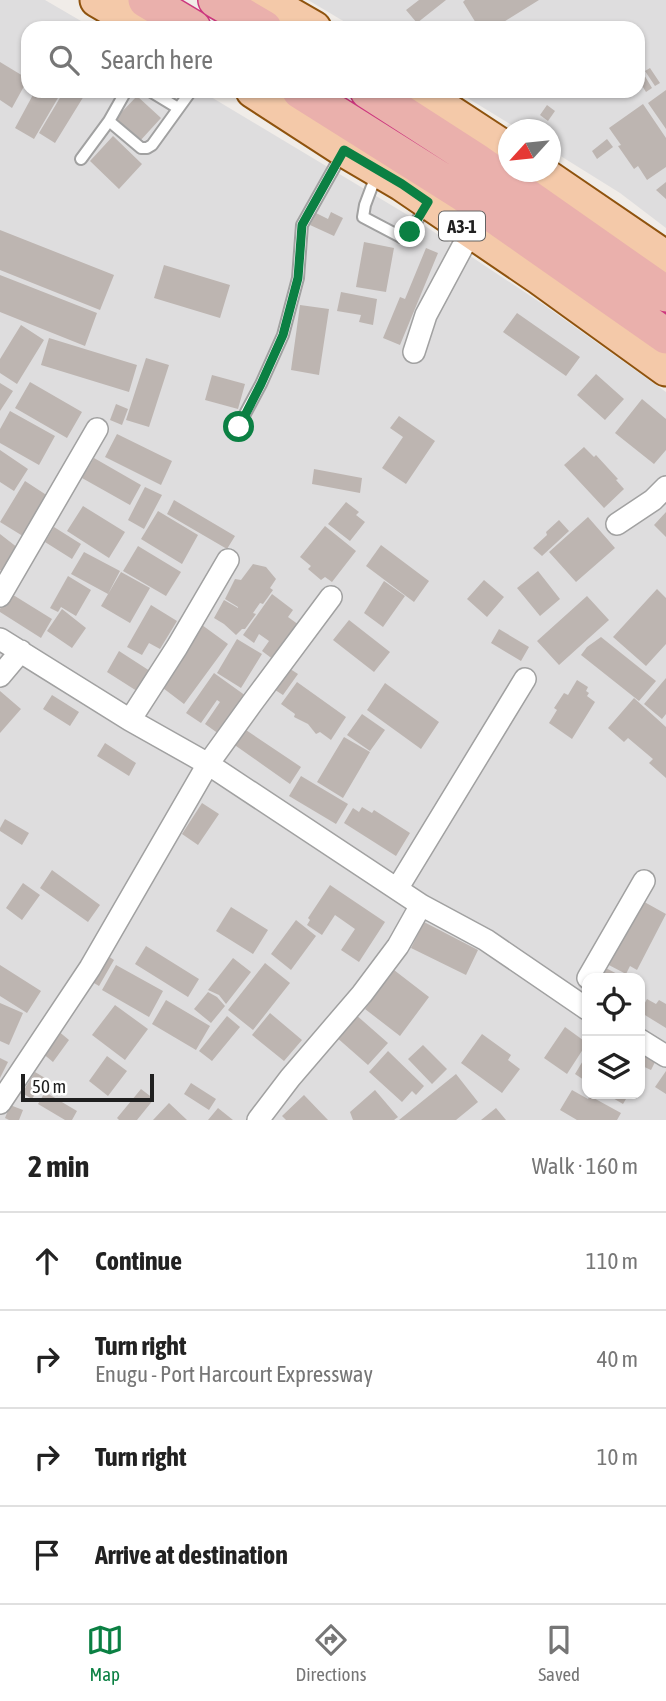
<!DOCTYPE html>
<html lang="en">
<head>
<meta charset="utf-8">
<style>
  :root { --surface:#fff; --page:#f6f6f6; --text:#222; --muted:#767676; --line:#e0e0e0; --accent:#0b8043 }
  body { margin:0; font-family:"Asap Condensed",sans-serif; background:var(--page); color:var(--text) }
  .controls { position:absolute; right:21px; bottom:21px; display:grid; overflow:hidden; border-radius:14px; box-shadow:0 2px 5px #0004 }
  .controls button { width:63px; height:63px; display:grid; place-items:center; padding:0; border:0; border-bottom:2px solid var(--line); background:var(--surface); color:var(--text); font:35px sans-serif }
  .compass { position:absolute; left:498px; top:119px; width:63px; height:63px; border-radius:50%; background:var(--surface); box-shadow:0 2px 5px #0004; rotate:243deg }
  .scale { position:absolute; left:21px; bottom:18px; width:133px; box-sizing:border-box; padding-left:7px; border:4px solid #202020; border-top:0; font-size:19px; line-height:24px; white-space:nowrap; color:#202020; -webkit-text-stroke:5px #fff; paint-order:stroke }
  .stop { position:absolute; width:21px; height:21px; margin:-16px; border:5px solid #0b8043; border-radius:50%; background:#fff }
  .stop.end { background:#0b8043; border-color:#fff; box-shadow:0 2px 7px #0008 }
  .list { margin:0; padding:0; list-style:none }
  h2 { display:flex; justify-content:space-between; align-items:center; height:91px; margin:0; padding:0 28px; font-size:30px }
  h2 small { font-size:23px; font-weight:400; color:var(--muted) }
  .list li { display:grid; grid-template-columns:46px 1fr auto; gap:21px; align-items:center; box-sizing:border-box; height:98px; padding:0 28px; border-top:2px solid var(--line) }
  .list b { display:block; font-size:26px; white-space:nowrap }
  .list p { margin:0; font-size:23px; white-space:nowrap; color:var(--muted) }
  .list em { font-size:23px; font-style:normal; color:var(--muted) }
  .icon { flex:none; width:38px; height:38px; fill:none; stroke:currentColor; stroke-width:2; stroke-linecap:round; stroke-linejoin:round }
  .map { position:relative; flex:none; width:666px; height:1120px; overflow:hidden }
  .search { position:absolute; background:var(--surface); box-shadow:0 2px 5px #0004; left:21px; right:21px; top:21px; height:77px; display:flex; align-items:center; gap:18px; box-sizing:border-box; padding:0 24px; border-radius:21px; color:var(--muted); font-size:26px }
  .sheet { height:483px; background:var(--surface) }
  nav { display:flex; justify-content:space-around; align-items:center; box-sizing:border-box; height:98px; border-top:2px solid var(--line); background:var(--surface); font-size:19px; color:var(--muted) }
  nav a { display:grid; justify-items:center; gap:4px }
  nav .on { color:var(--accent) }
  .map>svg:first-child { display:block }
  .residential { fill:#deddde; fill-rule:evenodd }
  .building { fill:#bdb5b1 }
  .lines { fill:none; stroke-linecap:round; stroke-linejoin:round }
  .service-casing { stroke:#a1a1a1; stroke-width:14 }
  .minor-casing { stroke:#a1a1a1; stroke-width:24 }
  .primary-casing { stroke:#8f530e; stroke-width:37 }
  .trunk-casing { stroke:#cc377e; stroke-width:38 }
  .service { stroke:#fff; stroke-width:10 }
  .minor { stroke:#fff; stroke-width:21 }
  .primary { stroke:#f4c9a9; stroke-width:33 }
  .trunk { stroke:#eab0ac; stroke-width:35 }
  .route { stroke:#0b8043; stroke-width:9 }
  .labels { text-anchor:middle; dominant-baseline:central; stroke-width:5; stroke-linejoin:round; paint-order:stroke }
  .shield { fill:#fff; stroke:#636363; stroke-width:2 }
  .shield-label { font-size:18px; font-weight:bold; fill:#202020 }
</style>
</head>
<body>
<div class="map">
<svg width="666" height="1120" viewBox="0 0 666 1120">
  <rect width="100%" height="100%" fill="#f0ece8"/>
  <!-- residential -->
  <path class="residential" d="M0,0H45L93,28H28V91H201L416,220L544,305L666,392V1120H0ZM587,978H640V1094H587Z
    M308,0H666V228L620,193L551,150L550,130L518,129L456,91H638V28H355Z"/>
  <!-- building -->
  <path class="building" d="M419,0H446L417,23L406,10Z
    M465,0H539L494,28H479L463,2Z
    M0,62L28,79L12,108L0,100Z
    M650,68L660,83L655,86L645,71Z
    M643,73L652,88L646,92L638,79V76Z
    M666,90V129L648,103Z
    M35,91H62L34,139L15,128Z
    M64,91H87L55,143L39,133Z
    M137,96L161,118L140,141L116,118Z
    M643,104L666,138V167L647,180L638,166L634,169L618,146L621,145L609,128Z
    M547,105L555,111L548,121L540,115Z
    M113,136L142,164L119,189L90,161Z
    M607,139L613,147L597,159L592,151Z
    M666,182V199L656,190Z
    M331,212L343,218L334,236L310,225L316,213L328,219Z
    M0,230L114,275L100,310L0,270Z
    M364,242L394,248L386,292L356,287Z
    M426,248L438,253L400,345L383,338L400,297L405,299Z
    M164,265L230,285L220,318L154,298Z
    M0,275L97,313L85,346L0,312Z
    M341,292L377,299L373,325L359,322L361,315L337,311Z
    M300,305L329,309L319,375L291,370Z
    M517,313L580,357L566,376L503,332Z
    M21,325L44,340L17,384L0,373V359Z
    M49,338L137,365L129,392L41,365Z
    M146,358L169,365L149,427L126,420Z
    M596,374L624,399L605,420L577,395Z
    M212,375L245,384L238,409L205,400Z
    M30,382L82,412L67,438L15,408Z
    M0,383L13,391L0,411Z
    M642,399L666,419V450L654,464L615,433Z
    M116,404L128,409L122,425L110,420Z
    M10,411L55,436L39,465L0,443V429Z
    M399,416L435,441L406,484L382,468L403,437L390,428Z
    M117,434L172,461L161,485L105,457Z
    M584,447L594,457L596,455L618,479L616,480L624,489L604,508L564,465Z
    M0,450L28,469L14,491L0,482Z
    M94,458L141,485L130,505L82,478Z
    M314,469L362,478L360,493L312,484Z
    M25,481L51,498L26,538L0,522Z
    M145,487L162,495L144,529L128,520Z
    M174,500L235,536L227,549L167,514Z
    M346,502L359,512L356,515L365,522L350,541L328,524Z
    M83,506L125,532L109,558L67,531Z
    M158,511L198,535L182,564L141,539Z
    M666,512V537L654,525Z
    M588,517L615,548L576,582L549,552Z
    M559,520L569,531L542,556L533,548L547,535L546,532Z
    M325,526L356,551L332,582L325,577L321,580L308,569L311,566L300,557Z
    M54,527L81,544L72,559L45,542Z
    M0,534L18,548L2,571L0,570Z
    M381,545L429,581L414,602L366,566Z
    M138,546L181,572L166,596L123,571Z
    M84,552L120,571L108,594L71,574Z
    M253,564L266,567L276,579L270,588L273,590L263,604L260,603L253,613L256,614L245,629H242L236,635L224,624L214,618L224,600L238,608V607L225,599L235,579L241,580Z
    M538,571L560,599L540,616L517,588Z
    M121,572L150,588L130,623L101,606Z
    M68,576L91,590L76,616L61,607L58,612L50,608Z
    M484,580L504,597L487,617L467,599Z
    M384,581L405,596L383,627L364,613Z
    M657,589L666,598V644L646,666L613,637Z
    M10,593L52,619L41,638L0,612V609Z
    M272,594L293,610L288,617L299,625L274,660L262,651L269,641L259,634L254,643L243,635Z
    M587,596L609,620L559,665L537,641Z
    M151,605L177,621L160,649L149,643L142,655L127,647Z
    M62,609L86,628L72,648L47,631Z
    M349,620L390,652L374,672L333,640Z
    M202,625L228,644L184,704L159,685Z
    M499,629L529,647L521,661L491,643Z
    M601,637L656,681L639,701L581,655L587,647Z
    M237,639L262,654L241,688L217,673Z
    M119,651L153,673L140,693L107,672Z
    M284,665L298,674L283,695L269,686Z
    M214,673L246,696L219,734L205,724L220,702L217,700L201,723L186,713Z
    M666,678V714L662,719L644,704Z
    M577,680L588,687L586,691L589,693L587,696L595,702L572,739L549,723L557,710L554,708L564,693L568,695Z
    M297,682L346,717L331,740L320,732L316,734L308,724L294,717L295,714L281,704Z
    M385,683L439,722L421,749L367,710Z
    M0,691L21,709L0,733Z
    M52,695L79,712L70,726L43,709Z
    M634,698L666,727V778L649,763L653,759L628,738L624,742L608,728Z
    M362,714L385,730L370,751L347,735Z
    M240,726L301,767L290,784L229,741Z
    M344,737L370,752L343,798L317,782Z
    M105,743L136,763L129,776L97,756Z
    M301,776L348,804L336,824L289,796Z
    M202,803L219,814L198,845L182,834Z
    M362,807L372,813L374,810L410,833L396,856L344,823L353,808L359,812Z
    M5,819L29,833L22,845L0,831V828Z
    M52,870L100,905L88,922L40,888Z
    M23,883L40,895L22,920L6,908Z
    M330,885L385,922L359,962L341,950L355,929L335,915L322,935L307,925L310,920L308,918Z
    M639,899L666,914L637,970L630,966L626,974L605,963Z
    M231,907L268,930L253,954L216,931Z
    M296,920L316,936L291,970L271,954Z
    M424,922L478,950L466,975L411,948Z
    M146,946L199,979L188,997L135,964Z
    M105,954L114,960L99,986L89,980Z
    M233,958L251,972L226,1004L219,995L208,990Z
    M265,963L290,983L253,1030L228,1010Z
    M0,965L41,991L27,1013L0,996Z
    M116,965L163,991L149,1017L102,990Z
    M602,966L625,978H596Z
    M394,970L429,997L400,1036L365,1009Z
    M208,992L217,997L225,1006L211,1023L194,1009Z
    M647,999L656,1004L659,1000L666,1004V1028L640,1012Z
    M166,1000L210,1026L196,1050L152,1024Z
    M0,1003L23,1013L9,1045L0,1041Z
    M115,1005L148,1029L125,1060L92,1035Z
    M270,1013L302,1040L284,1061L252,1035Z
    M355,1014L388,1043L368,1065L335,1036Z
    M227,1016L240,1027L212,1061L199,1051Z
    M565,1027L587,1043L567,1074L544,1058Z
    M57,1030L69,1040L53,1062L41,1052Z
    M482,1034L511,1055L508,1060L520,1069L502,1093L461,1063Z
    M423,1045L447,1069L432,1084L408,1059Z
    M388,1051L424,1086L416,1095L412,1091L402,1102L369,1072Z
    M646,1052L657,1058L651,1070L640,1065Z
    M587,1054V1082L575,1074Z
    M107,1056L127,1071L108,1096L89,1081Z
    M0,1058L8,1062L0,1078Z
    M666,1071V1094L655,1087Z
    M35,1072L45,1078L32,1099L22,1093Z
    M456,1074L478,1102L456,1120H399Z
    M191,1083L216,1099L209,1110L184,1094Z
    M141,1089L154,1099L137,1120H119L117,1118Z
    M375,1090L398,1117L394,1120H353L350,1112Z
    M572,1090L588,1099L590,1096L621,1113L617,1120H577L560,1110Z
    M45,1092L77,1111L72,1120H65L38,1104Z
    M606,1094H629L623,1104Z
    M304,1095L328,1120H286L282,1116Z
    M169,1103L187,1120H153Z
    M10,1105L23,1110L19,1120H9L5,1118Z
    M218,1108L233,1120H208Z
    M496,1108L506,1120H481Z"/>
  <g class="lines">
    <defs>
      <path id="service" d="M150,91L178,108
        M109,121L141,148H147L152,145L191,91
        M81,159L109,121L126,91
        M377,173L365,205L363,217L401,237L410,232L426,206
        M238,427L261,384L283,335L298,278L302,225L343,152"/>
      <path id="minor" d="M414,352L426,315L471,231
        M617,524L653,500L666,487
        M0,596L97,429
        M0,639L130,720L208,764L421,905L486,940L587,1009
        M0,676L21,651
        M130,720L177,647L228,560
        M397,889L525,679
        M588,978L644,881
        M640,1040L666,1056
        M0,1103L90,968L208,764L252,703L331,597
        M258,1120L290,1078L362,994L398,946L421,905"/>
      <path id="primary" d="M97,0L145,28
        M265,0L314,28
        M253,91L344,150L402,184L540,278L666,369
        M418,91L508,150
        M540,172L666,258"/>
      <path id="trunk" d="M146,0L193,28
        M216,0L264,28
        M300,91L462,193L666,336
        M368,91L478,162L666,294"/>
    </defs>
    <!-- service casing -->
    <use href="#service" class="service-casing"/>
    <!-- minor casing -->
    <use href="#minor" class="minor-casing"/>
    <!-- primary casing -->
    <use href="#primary" class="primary-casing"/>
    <!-- trunk casing -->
    <use href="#trunk" class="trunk-casing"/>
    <!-- service -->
    <use href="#service" class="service"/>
    <!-- minor -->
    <use href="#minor" class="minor"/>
    <!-- primary -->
    <use href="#primary" class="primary"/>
    <!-- trunk -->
    <use href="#trunk" class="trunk"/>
  </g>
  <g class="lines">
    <!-- route -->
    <path class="route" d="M239,427L261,384L283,335L298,278L302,225L344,150L402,184L428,202L410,232"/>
  </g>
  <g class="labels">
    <!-- shield labels -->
    <rect class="shield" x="439" y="211.5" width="46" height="29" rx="5"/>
    <g class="shield-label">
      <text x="462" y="226">A3-1</text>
    </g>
  </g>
</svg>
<div class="controls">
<button><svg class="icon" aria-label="locate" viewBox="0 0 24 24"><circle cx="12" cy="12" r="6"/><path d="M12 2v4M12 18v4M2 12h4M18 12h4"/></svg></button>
<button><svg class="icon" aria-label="layers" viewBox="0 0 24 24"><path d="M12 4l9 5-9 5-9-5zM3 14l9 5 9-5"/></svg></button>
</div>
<svg class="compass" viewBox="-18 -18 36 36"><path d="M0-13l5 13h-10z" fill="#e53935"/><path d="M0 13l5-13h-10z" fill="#767676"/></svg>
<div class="scale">50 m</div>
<div class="stop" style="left:239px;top:427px"></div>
<div class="stop end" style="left:410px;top:232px"></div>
<div class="search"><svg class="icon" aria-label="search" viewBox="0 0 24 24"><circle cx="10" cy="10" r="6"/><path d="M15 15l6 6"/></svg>Search here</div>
</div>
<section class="sheet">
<h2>2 min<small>Walk · 160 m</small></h2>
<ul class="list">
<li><svg class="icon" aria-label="ahead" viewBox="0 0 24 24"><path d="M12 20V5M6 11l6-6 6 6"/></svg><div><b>Continue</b></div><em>110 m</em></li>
<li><svg class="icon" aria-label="right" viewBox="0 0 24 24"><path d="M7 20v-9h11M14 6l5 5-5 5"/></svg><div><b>Turn right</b><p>Enugu - Port Harcourt Expressway</p></div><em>40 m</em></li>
<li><svg class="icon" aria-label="right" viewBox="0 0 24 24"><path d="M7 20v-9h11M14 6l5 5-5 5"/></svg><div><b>Turn right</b></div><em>10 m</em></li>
<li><svg class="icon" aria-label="arrive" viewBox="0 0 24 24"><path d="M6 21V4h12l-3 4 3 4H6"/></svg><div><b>Arrive at destination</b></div></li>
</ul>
</section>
<nav>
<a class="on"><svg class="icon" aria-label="map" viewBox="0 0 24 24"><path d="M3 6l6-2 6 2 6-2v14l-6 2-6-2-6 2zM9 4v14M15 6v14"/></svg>Map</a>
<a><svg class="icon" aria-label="directions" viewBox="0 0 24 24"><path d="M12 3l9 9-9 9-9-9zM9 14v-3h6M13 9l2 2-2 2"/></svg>Directions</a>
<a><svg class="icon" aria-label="saved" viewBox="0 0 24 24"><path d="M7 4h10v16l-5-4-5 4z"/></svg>Saved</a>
</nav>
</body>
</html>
